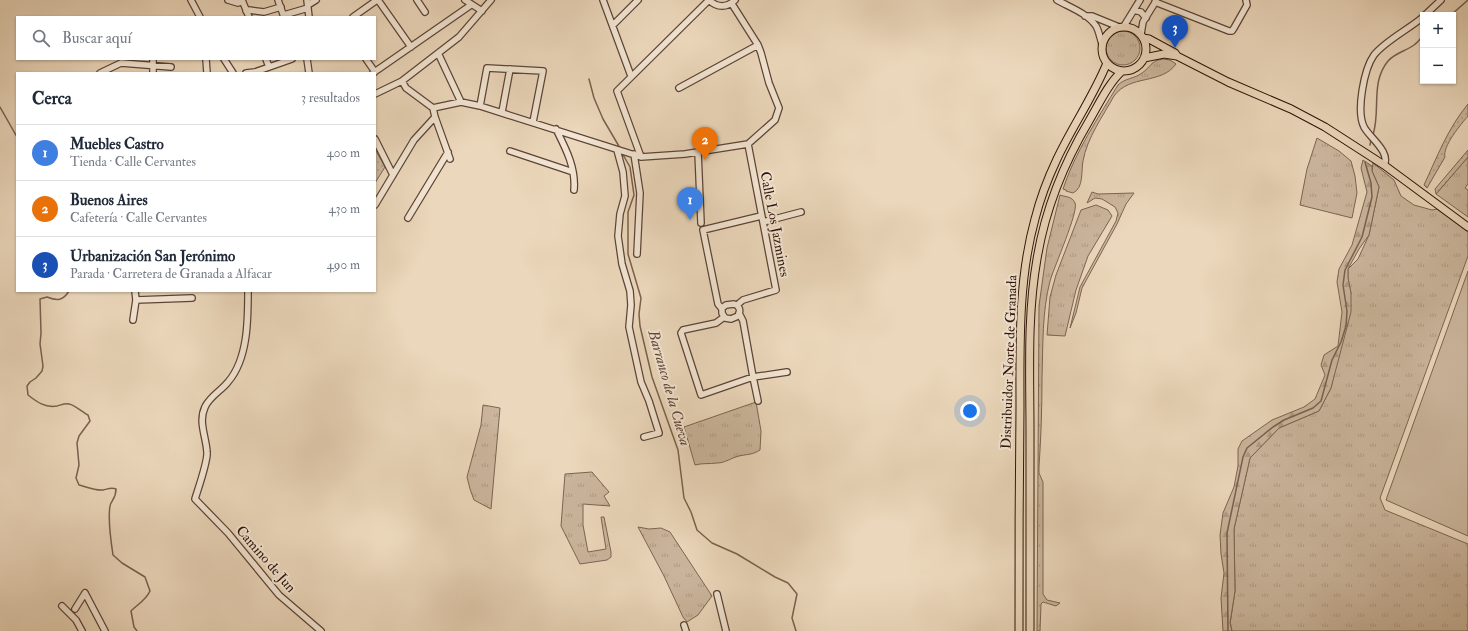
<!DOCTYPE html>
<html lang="es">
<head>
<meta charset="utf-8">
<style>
  :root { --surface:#fff; --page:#f2f2f3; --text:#1f2937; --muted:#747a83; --line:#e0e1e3; --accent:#ea580c }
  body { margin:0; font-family:"IM FELL Double Pica",serif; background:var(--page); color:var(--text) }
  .controls { position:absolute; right:12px; top:12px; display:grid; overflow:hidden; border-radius:0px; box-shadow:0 1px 3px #0004 }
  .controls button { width:36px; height:36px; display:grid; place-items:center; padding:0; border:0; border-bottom:1px solid var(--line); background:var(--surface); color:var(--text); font:20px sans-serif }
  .you { position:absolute; left:970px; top:411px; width:14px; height:14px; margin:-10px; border:3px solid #fff; border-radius:50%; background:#1a73e8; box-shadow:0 0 0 6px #1a73e833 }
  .badge { display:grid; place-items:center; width:26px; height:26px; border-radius:50%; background:var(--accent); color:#fff; font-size:13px; font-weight:700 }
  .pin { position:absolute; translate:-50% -33px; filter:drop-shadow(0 1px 2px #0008) }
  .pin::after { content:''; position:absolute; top:21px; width:14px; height:12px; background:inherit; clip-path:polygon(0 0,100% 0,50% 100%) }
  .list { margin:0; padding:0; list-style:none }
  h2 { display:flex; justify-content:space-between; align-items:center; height:52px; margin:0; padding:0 16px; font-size:17px }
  h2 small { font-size:13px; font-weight:400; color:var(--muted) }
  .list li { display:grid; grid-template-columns:26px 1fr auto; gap:12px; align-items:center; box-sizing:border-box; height:56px; padding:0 16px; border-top:1px solid var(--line) }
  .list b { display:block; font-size:15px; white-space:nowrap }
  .list p { margin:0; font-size:13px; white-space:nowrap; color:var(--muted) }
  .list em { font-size:13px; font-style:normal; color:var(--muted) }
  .icon { flex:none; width:22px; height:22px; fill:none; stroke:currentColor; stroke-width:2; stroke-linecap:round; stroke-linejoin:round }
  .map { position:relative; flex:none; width:1468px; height:631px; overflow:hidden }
  .search { position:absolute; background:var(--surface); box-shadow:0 1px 3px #0004; left:16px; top:16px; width:360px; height:44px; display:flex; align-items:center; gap:10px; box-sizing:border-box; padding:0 14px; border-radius:0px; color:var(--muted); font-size:15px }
  .panel { position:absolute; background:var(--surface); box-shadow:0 1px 3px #0004; left:16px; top:72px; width:360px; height:220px; border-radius:0px }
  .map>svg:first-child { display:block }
  .grass { fill:url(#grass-tufts); stroke:#7c6452 }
  .forest { fill:url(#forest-firs); stroke:#7c6452 }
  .park { fill:url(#park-dots); stroke:#7c6452 }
  .pitch { fill:#cbb69d; stroke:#7c6452 }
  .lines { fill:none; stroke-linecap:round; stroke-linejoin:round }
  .stream { stroke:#79604f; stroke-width:1.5 }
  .minor-casing { stroke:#5d4335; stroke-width:8 }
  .major-casing { stroke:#2e1208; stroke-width:9 }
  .minor { stroke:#f2e5d3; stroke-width:5.5 }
  .major { stroke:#ebd7bb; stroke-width:7 }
  .labels { text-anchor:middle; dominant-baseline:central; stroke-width:4; stroke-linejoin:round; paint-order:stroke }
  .street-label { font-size:14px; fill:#2e1208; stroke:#f2e5d3 }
  .water-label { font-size:15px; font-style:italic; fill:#604637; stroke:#f2e5d3 }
</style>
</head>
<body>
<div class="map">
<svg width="1468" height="631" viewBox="0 0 1468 631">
  <defs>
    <pattern id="grass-tufts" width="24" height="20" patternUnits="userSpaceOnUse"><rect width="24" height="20" fill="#cbb69d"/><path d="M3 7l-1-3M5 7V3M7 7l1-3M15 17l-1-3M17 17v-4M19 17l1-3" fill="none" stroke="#af9b86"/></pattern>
    <pattern id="forest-firs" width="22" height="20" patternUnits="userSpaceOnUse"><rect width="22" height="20" fill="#cbb69d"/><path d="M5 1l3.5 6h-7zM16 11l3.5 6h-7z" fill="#af9b86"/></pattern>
    <pattern id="park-dots" width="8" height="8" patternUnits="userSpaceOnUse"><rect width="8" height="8" fill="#cbb69d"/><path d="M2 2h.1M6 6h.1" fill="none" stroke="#af9b86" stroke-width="1.8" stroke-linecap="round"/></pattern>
  </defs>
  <rect width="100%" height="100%" fill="#ebd7bb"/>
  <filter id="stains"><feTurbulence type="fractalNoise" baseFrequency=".005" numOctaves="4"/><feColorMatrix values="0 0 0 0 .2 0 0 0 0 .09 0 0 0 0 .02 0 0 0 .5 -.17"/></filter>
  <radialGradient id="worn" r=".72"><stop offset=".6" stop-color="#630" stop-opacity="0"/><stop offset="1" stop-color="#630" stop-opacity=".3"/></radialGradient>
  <!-- grass -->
  <path class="grass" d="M1106 48a17 17 0 1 1 34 0a17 17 0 1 1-34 0Z
    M1163,59L1170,60L1176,64C1161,85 1130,74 1114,96C1103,116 1087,138 1083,161C1081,171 1084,188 1073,193L1066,191V190L1063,189C1075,152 1098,118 1118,85C1125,78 1134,79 1142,73C1151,67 1150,61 1163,59Z
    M1317,138L1339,151L1351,161L1355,176L1357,193L1352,218L1300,205L1307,169Z
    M1468,157V184L1465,188L1468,190V217L1436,194Z
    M1373,163L1394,180L1401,196L1414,205L1432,210L1437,209L1468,232V256L1380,498L1385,510L1468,544V631H1232L1230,624L1235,591L1234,529L1250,458L1279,428L1319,411L1331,388L1351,293L1348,278V269L1358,259L1369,235L1379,187L1372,171Z
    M1092,192L1098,194L1134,193L1126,204L1117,224L1082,288L1076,313L1070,328L1080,287L1116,221L1118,213L1115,207L1102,199L1095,198L1087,203Z
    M1060,195C1065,197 1072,196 1075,203C1079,211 1054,267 1050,281C1042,312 1043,345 1042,378C1042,408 1041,437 1039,467V473L1043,482V594L1047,600L1060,603L1056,606L1043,602L1041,604L1040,631H1037L1039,306L1047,248Z
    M1096,205L1108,210L1112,216L1088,256L1076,290L1065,336L1047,335L1050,297L1056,275L1081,210Z
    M756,402L761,431L760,450C752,455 748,454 739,456C731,458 725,463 717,463C710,464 702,463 695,465L684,427Z
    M483,405L500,408L491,509L474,500L470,489L467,477L481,425Z
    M592,472L609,492L604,496L610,506L583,504V525L588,552L606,549L601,517H604L611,552V557L607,560L580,564L561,526L565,474Z
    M638,527L649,529L661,528L670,532L712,596L698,615L687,622L683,617L664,576Z"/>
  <!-- forest -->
  <path class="forest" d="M1363,160L1372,166V171L1379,187L1369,235L1359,249L1348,269V278L1351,293V312L1331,388L1319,411L1279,428L1250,458L1234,529L1235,591L1230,623L1232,631H1223L1221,598L1224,573L1221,554L1220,535L1223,513L1234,487L1238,466V449L1242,441L1272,420L1304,407L1315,399L1325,375L1321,365L1324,355L1338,346L1342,312L1337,282L1339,269L1352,245L1367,192L1361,168Z"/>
  <!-- park -->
  <path class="park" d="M1468,104V116C1461,124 1442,147 1445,157L1427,188L1424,185C1437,157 1448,128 1468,104Z
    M375,149L385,167L375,183Z
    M1468,150V157L1436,194L1435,189Z"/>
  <!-- pitch -->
  <path class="pitch" d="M1468,271V536L1386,500Z"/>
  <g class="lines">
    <!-- stream -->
    <path class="stream" d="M1451,15L1468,0
      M589,79L594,98L603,119L620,148
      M0,107L17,137
      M1373,135C1381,110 1370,83 1388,61C1395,53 1406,51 1414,45C1417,43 1420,39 1423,36
      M1370,145L1371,140
      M622,153L630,167L634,195L628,212V254L641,298L639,314L640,326L652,377L678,450L684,498L691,512L697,530L712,543L737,554L775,577L788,583L797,594L792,618L796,631
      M69,291C63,301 57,301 47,297L40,299L41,333L40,344L43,366L42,371L36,378L30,382L27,386L28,395C37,402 45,408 57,406C61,405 65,403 69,404C75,405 82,412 88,415L90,421L79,436L77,443L79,465L76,478L79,485C87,487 95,491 103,490C108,489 111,487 116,489C116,499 111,500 110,506C108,518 111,542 113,555L122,563L145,577L150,591C146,600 138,604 131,611L134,627L137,631
      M1228,631L1227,533L1243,457L1247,448L1273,427L1284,420L1313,408L1321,401L1332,360L1341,342L1346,326L1347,311L1343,285L1345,270L1362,237L1372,197L1371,183L1365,162"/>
    <defs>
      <path id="minor" d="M191,0L200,17
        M228,0L238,3L242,1
        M242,0L249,17
        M278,0L284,17
        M307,0L309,17
        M378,0L411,47
        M417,0L425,12
        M465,0L482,11
        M603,0L631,76
        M709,0C717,8 727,8 735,0
        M1057,0C1069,7 1087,13 1096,26C1099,31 1100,38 1102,44
        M1155,2L1229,31H1232L1234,28L1247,5L1246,0
        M308,5L316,0
        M1134,10L1141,12L1146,18
        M246,11L249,10L264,12L281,7
        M284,15L308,8
        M1425,15L1441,0
        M1085,16H1092L1119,27
        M353,17L377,0
        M613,25L638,0
        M1124,26L1140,0
        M1141,34L1143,22L1156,1
        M438,53L461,102
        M206,59L207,73
        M224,59L233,73
        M266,59L269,67
        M307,59L309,73
        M366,59L375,72
        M100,73L121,63L171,67
        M153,73V59
        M246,73L255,72L292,59
        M373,73L471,5
        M402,81L406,88L433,108L435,117L450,159
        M679,88L758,45
        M375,94L402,81L459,37L491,0
        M480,106L487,68L543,71L533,122
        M433,108L461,102L480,106L641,157L685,154L748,144L775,120L779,108L769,83L761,53L758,45L732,4
        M502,112L510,69
        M556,129C566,149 576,168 574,190
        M375,139L393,175
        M617,150L623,172L625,196L620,214L618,236L622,264L630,291L631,305L629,327L641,382L649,401L659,433L644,437
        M510,151L573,172
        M698,152L701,223
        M634,154L640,193L637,254
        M641,157L617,91L709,0
        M1384,165C1391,152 1369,137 1364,127C1356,111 1364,69 1374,55C1385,41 1409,29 1423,17
        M375,205L414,140L435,117
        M408,218L448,152
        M763,222L801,212
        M248,291C248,320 248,359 228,382C221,391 210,396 205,407C198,422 206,436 207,452C208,461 198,489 195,499L228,533L279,595L321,631
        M136,300L192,298
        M734,304C740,306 741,311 738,316L731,319L725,318L722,313V308L726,305Z
        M737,305L743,300L776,290L748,144
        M722,309L718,304L703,230L761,216
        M739,313L743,321L753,377L758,401
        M724,317L716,323L683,330L681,333L701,395L753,377L787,372
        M133,320L136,300L135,291
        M85,593L105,631
        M717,594L726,631
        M62,606L76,620L82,631
        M75,609L85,593
        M684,625L686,631"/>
      <path id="major" d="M1102 49a22 22 0 1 1 44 0a22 22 0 1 1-44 0Z
        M1143,38L1149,39L1175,53L1177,56L1228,82L1291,109L1325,127L1384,165L1468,227
        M1144,58L1164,54L1177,56
        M1019,631C1019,557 1019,482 1020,408C1020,345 1018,280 1035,219C1040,199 1048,178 1057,159C1072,127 1093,97 1107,63
        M1030,631C1030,564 1030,498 1030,431C1030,374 1027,315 1037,259C1045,210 1064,163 1089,121C1099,104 1108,84 1122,71"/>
    </defs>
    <!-- minor casing -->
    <use href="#minor" class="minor-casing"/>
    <!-- major casing -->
    <use href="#major" class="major-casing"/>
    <!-- minor -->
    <use href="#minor" class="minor"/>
    <!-- major -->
    <use href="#major" class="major"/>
  </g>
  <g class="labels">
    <!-- street labels -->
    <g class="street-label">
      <text transform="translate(775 224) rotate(79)">Calle Los Jazmines</text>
      <text transform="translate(1009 362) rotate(-88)">Distribuidor Norte de Granada</text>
      <text transform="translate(266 559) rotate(49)">Camino de Jun</text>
    </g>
    <!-- water labels -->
    <g class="water-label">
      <text transform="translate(669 388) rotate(74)">Barranco de la Cueva</text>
    </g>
  </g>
  <rect width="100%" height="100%" filter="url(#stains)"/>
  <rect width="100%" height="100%" fill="url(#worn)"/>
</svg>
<div class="controls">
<button>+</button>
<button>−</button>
</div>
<div class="you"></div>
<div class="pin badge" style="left:690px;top:220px;background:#3f7fe0">1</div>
<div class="pin badge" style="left:705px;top:160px;background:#e8710a">2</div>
<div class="pin badge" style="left:1175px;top:48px;background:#1a4fb4">3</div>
<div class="search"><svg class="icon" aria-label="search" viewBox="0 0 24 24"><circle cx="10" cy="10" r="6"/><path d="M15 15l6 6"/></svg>Buscar aquí</div>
<section class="panel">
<h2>Cerca<small>3 resultados</small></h2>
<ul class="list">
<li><span class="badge" style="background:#3f7fe0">1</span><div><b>Muebles Castro</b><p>Tienda · Calle Cervantes</p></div><em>400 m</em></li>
<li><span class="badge" style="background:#e8710a">2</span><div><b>Buenos Aires</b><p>Cafetería · Calle Cervantes</p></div><em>430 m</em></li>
<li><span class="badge" style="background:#1a4fb4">3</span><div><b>Urbanización San Jerónimo</b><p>Parada · Carretera de Granada a Alfacar</p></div><em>490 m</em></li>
</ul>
</section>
</div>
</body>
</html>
